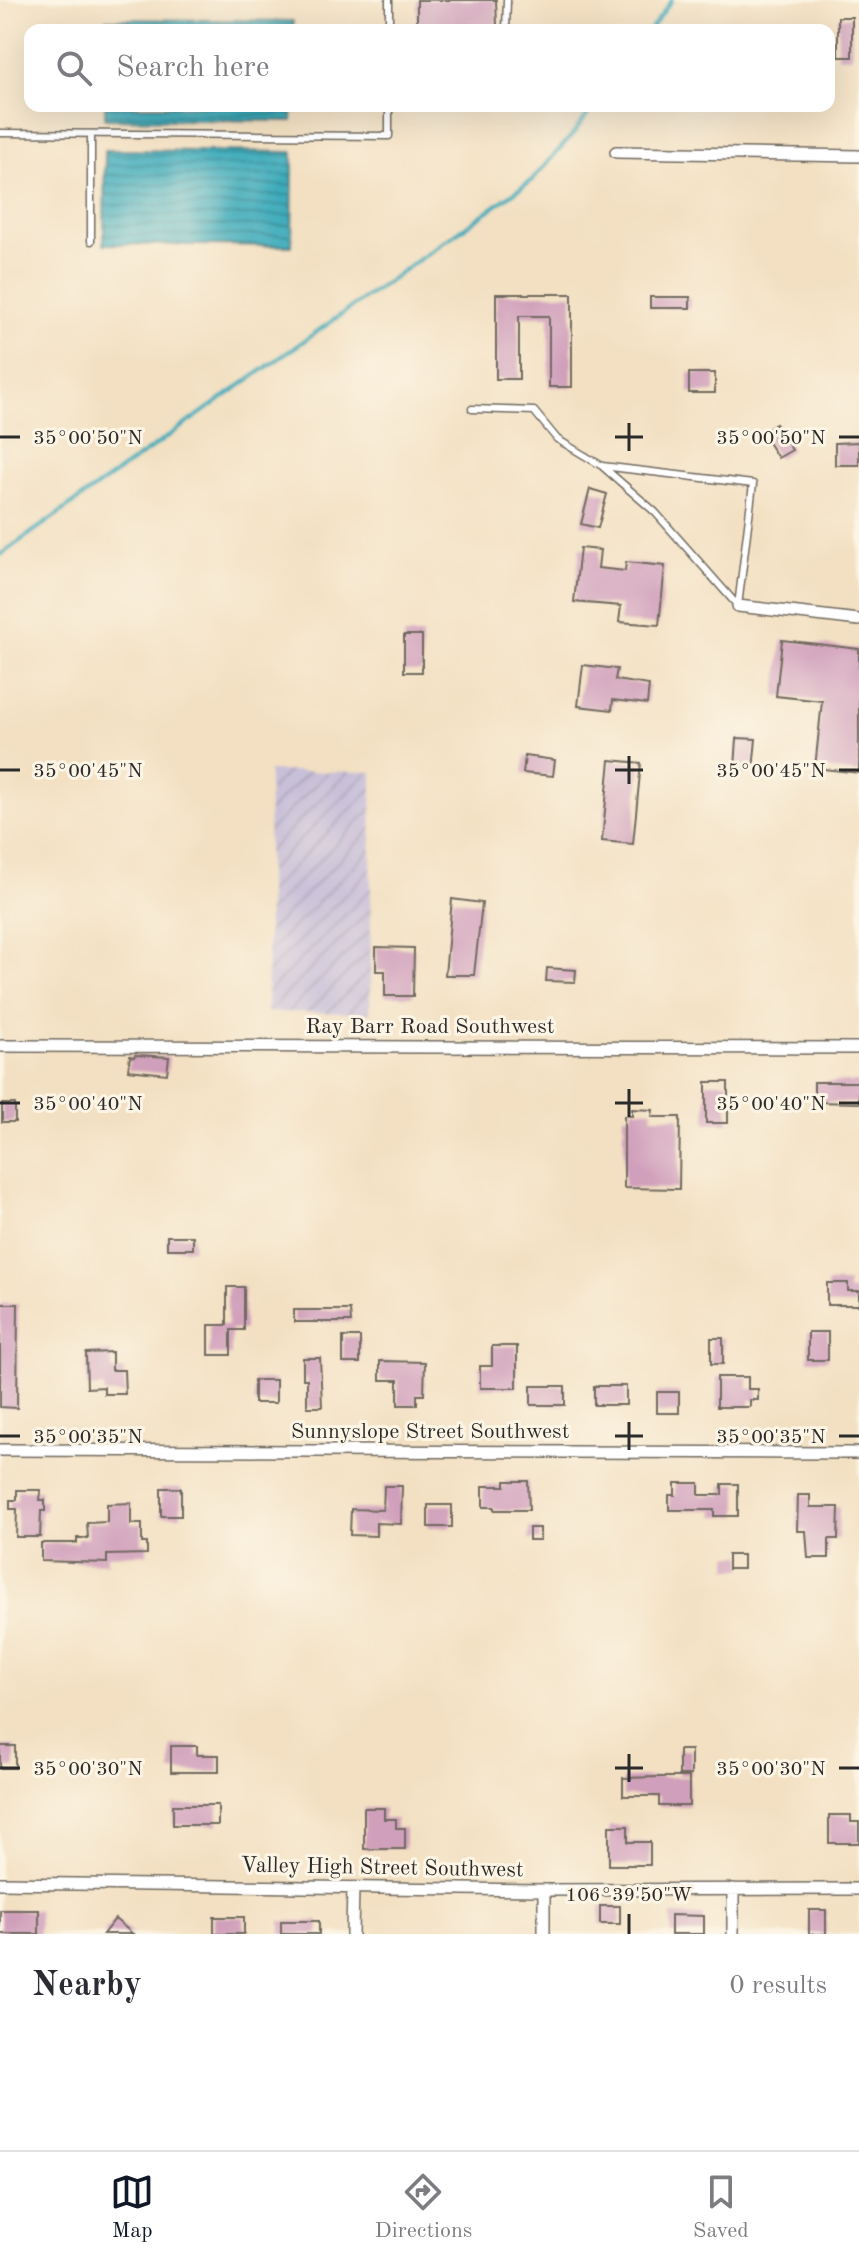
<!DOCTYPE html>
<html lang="en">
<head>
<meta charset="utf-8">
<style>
  :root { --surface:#fff; --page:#f7f7f7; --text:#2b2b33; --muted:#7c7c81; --line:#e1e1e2; --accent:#111827 }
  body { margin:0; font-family:"Old Standard TT",serif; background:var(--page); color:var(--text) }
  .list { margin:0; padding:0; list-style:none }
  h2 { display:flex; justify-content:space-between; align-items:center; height:104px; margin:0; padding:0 32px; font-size:34px }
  h2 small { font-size:26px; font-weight:400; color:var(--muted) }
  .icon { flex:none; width:44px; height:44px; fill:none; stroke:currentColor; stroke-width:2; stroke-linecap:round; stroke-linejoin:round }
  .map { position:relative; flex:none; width:859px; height:1934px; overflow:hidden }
  .search { position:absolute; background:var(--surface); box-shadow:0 8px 32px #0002; left:24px; right:24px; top:24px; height:88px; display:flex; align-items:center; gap:20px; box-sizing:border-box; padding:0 28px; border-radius:16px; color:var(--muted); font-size:30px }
  .sheet { height:216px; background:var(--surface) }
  nav { display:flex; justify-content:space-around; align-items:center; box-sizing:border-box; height:112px; border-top:2px solid var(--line); background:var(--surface); font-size:22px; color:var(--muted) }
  nav a { display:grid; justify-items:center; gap:4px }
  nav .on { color:var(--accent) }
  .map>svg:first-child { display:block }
  .industrial { fill:url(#industrial-furrows) }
  .water { fill:url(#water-rules); stroke:#346b73; stroke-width:2 }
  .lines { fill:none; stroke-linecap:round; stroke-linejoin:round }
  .stream { stroke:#3dabbb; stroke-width:4 }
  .building { fill:#d09fbb }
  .service-casing { stroke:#716a60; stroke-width:9 }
  .minor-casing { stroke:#716a60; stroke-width:14 }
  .service { stroke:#fff; stroke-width:6 }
  .minor { stroke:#fff; stroke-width:11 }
  .ticks { fill:none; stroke:#2b2b2b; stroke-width:3 }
  .labels { text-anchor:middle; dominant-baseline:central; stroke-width:6; stroke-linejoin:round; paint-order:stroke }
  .street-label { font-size:22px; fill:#2b2b2b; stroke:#fcf5e5 }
  .ticks-label { font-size:20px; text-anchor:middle; fill:#2b2b2b; stroke:#fcf5e5; stroke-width:6; stroke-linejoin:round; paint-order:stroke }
</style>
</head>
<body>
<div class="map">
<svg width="859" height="1934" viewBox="0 0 859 1934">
  <defs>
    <pattern id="industrial-furrows" width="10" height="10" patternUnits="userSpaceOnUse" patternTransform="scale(2)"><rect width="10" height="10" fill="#c8bfd8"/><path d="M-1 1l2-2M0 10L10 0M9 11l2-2" fill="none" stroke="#aca4ba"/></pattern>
    <pattern id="water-rules" width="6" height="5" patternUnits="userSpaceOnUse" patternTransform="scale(2)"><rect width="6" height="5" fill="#3dabbb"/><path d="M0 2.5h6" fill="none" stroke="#338b98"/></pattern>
  </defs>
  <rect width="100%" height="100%" fill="#fcf5e5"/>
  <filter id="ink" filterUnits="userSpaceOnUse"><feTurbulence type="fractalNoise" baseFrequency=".0125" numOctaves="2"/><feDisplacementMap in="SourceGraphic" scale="16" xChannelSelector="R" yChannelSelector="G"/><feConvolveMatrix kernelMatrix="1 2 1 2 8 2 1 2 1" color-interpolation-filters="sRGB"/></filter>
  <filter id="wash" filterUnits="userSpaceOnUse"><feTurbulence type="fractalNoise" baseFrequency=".006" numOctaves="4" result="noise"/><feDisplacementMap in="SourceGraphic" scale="32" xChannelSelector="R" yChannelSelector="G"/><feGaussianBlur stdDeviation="1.8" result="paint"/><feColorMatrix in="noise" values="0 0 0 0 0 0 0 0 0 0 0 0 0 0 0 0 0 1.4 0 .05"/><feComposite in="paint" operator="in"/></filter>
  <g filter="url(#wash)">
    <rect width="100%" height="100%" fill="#f3e0c2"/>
    <!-- industrial -->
    <path class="industrial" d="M269,771L372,772L370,1013L267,1012Z"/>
    <!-- water -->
    <path class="water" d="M106,19L293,21V30H106Z
      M105,106H293L292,121L105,119Z
      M105,150L293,152L292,246L104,244Z"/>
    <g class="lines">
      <!-- stream -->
      <path class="stream" d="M650,30L672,0
        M0,555L532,180L572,135L594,106"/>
    </g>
    <g id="blocks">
      <!-- building -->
      <path class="building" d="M417,0H496L497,26L417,27Z
        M838,17H852V57H838Z
        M496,294H572V387H549V316H519V379H496Z
        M650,297H690V308H650Z
        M689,373H715V393H689Z
        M776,424L792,450L778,458L762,433Z
        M859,442V465H835V443Z
        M590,489L607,494L598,528L581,524Z
        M580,548L600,550L598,568L625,571L626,562L665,566L659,625L619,622L621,606L574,602Z
        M404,635H422V672H404Z
        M782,640L859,649V773L815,768L822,701L776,696Z
        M583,665L617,669L615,680L649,685L647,704L613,700L612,710L578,706Z
        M737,738L756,739L753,770L735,768Z
        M525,756L555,760L553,776L523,773Z
        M610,760L641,763L633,844L602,841Z
        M452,899L482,903L474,975H445Z
        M376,947L414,948L413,996H385V971H376Z
        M547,968L576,970L575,982L546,981Z
        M135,1055L169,1057L167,1074L128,1070L130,1056L134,1057Z
        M706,1082H728V1123H706Z
        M814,1082H859V1103L814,1102Z
        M2,1104H15V1122H2Z
        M632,1109L653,1110L652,1117H680L679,1189L624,1188V1116H632Z
        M167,1236H193V1249H167Z
        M827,1283H848V1291H859V1305H827Z
        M227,1287H244V1330H231V1355H209V1325H227Z
        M0,1304H18L17,1408L0,1407Z
        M294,1310H350L351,1322H294Z
        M808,1332H828V1360H808Z
        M343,1337H360V1363H343Z
        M711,1338H723V1364H711Z
        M492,1346H517V1388H480V1366H492Z
        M112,1352V1370H124L125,1394H104V1387L87,1388L86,1353Z
        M303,1358H320L322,1407H307V1379H303Z
        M380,1361L425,1362L424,1395H417V1405H398V1380H380Z
        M717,1377H748V1389H758V1400H750V1407H717Z
        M254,1380H276V1403H254Z
        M531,1386H565V1405H531Z
        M594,1386H626V1405H594Z
        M657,1392H679V1413H657Z
        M505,1481H528L529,1510H494V1507H483V1486H505Z
        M675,1483H699V1495H722V1484H738V1516H714V1510H669V1495H675Z
        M384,1486H402L401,1524L376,1523V1536L350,1535L351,1509L383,1510Z
        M161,1488H181V1516H161Z
        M17,1490H41L40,1500H45V1511H41L40,1537H16L17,1509H10V1500H17Z
        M798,1495H810V1507H839L838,1539H829V1558H808L806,1531H797Z
        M131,1503V1524H142V1543H147V1554L107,1555V1563L41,1561V1543H77V1538H88L87,1523L107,1522V1504Z
        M428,1505H452V1527H428Z
        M529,1528H540V1540H529Z
        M728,1555H743V1569H728Z
        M0,1746H15V1768H0Z
        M171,1746H197V1755H219V1772H171Z
        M679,1750H691V1775H679Z
        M659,1777H689V1806H659V1796H623V1778Z
        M173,1805H218V1825H173Z
        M364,1808H384V1819H396V1828H405V1849H364Z
        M829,1815H851V1822H859V1843H829Z
        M609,1826H628V1842H650V1865H609Z
        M600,1906H620V1924H600Z
        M0,1910H39V1934H0Z
        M809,1910H826V1934H809Z
        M671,1915L704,1916V1934H671Z
        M214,1917H244V1934H214Z
        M115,1919L133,1934H103Z
        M281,1921H319V1934H281Z"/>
    </g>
  </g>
  <g filter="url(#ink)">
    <use href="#blocks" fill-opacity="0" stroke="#716a60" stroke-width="2"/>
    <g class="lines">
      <defs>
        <path id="service" d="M389,0V30
          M506,30L507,0
          M0,133L389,136V106
          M91,134V241
          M472,409L534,411L557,439L602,466
          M602,466L753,484L738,606L655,512Z"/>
        <path id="minor" d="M616,152L859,156
          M738,606L859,620
          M0,1046L859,1048
          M0,1450L859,1453
          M0,1883L544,1890L859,1889
          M733,1889V1934
          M352,1934L353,1888
          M544,1934V1890"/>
      </defs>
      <!-- service casing -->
      <use href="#service" class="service-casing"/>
      <!-- minor casing -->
      <use href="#minor" class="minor-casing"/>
      <!-- service -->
      <use href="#service" class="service"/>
      <!-- minor -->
      <use href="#minor" class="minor"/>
    </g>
  </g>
  <!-- ticks -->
  <path class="ticks" d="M629,423V451M0,437H20M615,437H643M839,437H859M629,756V784M0,770H20M615,770H643M839,770H859M629,1089V1117M0,1103H20M615,1103H643M839,1103H859M629,1422V1450M0,1436H20M615,1436H643M839,1436H859M629,1754V1782M0,1768H20M615,1768H643M839,1768H859M629,1914V1934"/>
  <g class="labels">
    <!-- street labels -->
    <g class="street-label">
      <text x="430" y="1027">Ray Barr Road Southwest</text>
      <text x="430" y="1432">Sunnyslope Street Southwest</text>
      <text transform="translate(382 1868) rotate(1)">Valley High Street Southwest</text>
    </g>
  </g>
  <g class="ticks-label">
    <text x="88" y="444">35°00'50"N</text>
    <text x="771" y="444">35°00'50"N</text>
    <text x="88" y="777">35°00'45"N</text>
    <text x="771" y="777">35°00'45"N</text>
    <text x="88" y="1110">35°00'40"N</text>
    <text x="771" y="1110">35°00'40"N</text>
    <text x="88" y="1443">35°00'35"N</text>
    <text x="771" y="1443">35°00'35"N</text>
    <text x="88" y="1775">35°00'30"N</text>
    <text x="771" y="1775">35°00'30"N</text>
    <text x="629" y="1901">106°39'50"W</text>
  </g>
</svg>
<div class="search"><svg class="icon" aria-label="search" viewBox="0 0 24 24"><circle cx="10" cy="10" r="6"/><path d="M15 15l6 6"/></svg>Search here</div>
</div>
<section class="sheet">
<h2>Nearby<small>0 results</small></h2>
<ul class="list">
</ul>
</section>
<nav>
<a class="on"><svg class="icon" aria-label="map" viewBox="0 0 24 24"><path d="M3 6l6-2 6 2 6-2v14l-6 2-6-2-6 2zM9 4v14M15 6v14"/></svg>Map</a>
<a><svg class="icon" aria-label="directions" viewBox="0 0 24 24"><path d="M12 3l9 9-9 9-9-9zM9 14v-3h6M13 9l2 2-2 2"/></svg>Directions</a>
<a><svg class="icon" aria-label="saved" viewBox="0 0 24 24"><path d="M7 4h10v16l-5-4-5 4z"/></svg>Saved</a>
</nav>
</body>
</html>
